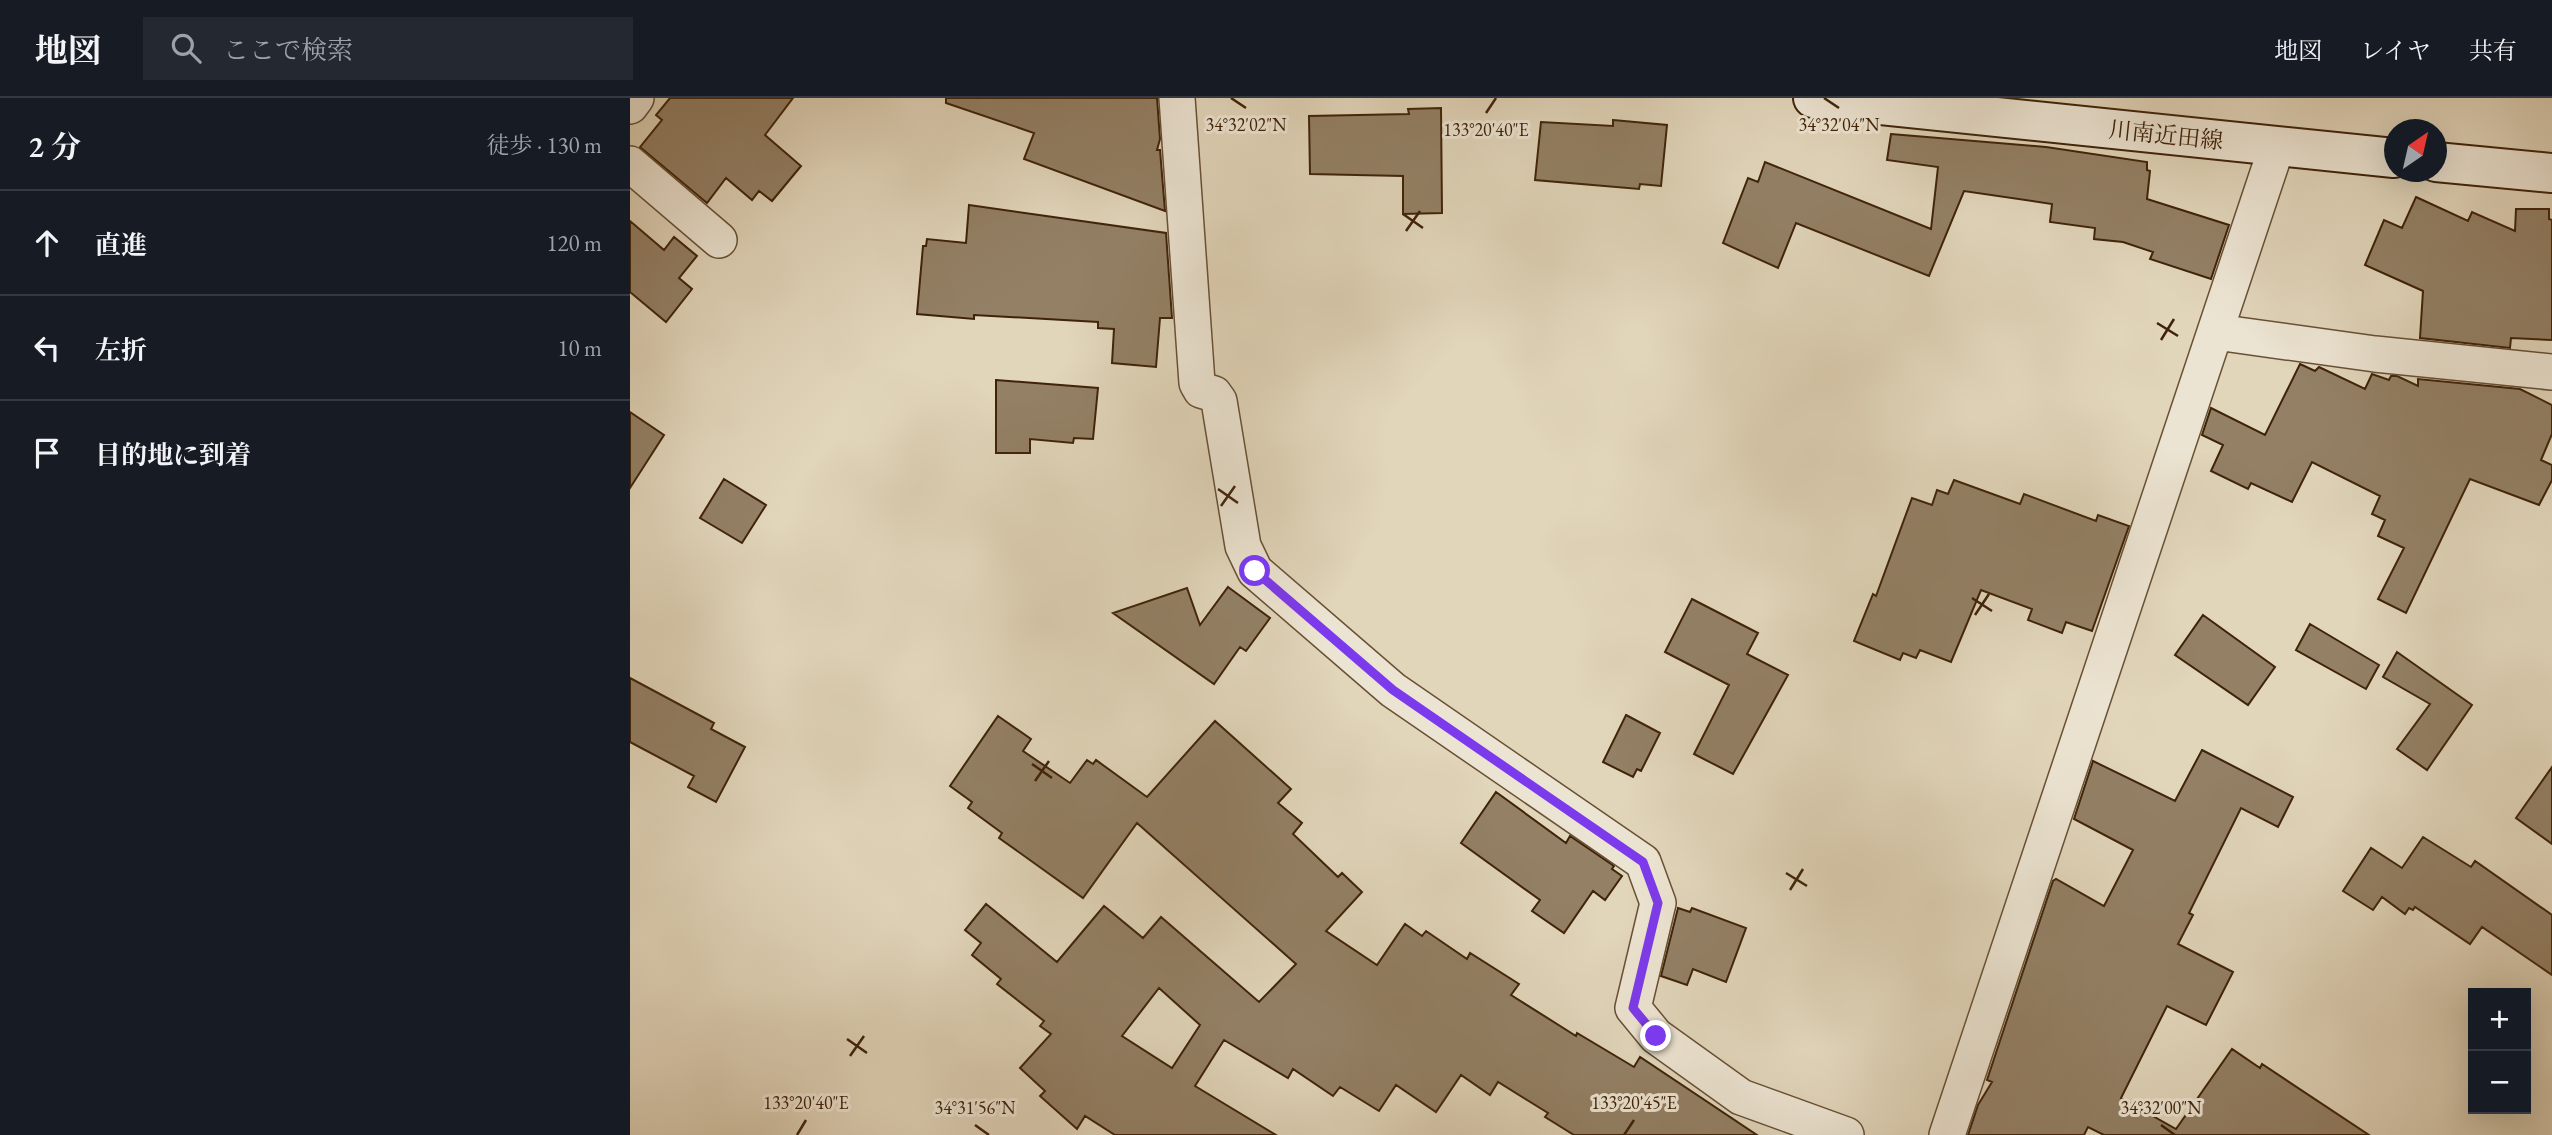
<!DOCTYPE html>
<html lang="ja">
<head>
<meta charset="utf-8">
<style>
  :root { --surface:#171b24; --page:#242831; --text:#f1f3f6; --muted:#9ea1a6; --line:#363941 }
  body { margin:0; font-family:"EB Garamond","Noto Serif JP",serif; background:var(--page); color:var(--text) }
  .controls { position:absolute; right:21px; bottom:21px; display:grid; overflow:hidden; border-radius:0px; box-shadow:0 7px 28px #0002 }
  .controls button { width:63px; height:63px; display:grid; place-items:center; padding:0; border:0; border-bottom:2px solid var(--line); background:var(--surface); color:var(--text); font:35px sans-serif }
  .compass { position:absolute; left:1754px; top:21px; width:63px; height:63px; border-radius:50%; background:var(--surface); box-shadow:0 7px 28px #0002; rotate:34deg }
  .stop { position:absolute; width:21px; height:21px; margin:-16px; border:5px solid #7c3aed; border-radius:50%; background:#fff }
  .stop.end { background:#7c3aed; border-color:#fff; box-shadow:0 2px 7px #0008 }
  .list { margin:0; padding:0; list-style:none }
  h2 { display:flex; justify-content:space-between; align-items:center; height:91px; margin:0; padding:0 28px; font-size:30px }
  h2 small { font-size:23px; font-weight:400; color:var(--muted) }
  .list li { display:grid; grid-template-columns:46px 1fr auto; gap:21px; align-items:center; box-sizing:border-box; height:105px; padding:0 28px; border-top:2px solid var(--line) }
  .list b { display:block; font-size:26px; white-space:nowrap }
  .list em { font-size:23px; font-style:normal; color:var(--muted) }
  .icon { flex:none; width:38px; height:38px; fill:none; stroke:currentColor; stroke-width:2; stroke-linecap:round; stroke-linejoin:round }
  .map { position:relative; flex:none; width:1922px; height:1037px; overflow:hidden }
  header { display:flex; align-items:center; gap:42px; box-sizing:border-box; height:98px; padding:0 35px; background:var(--surface); border-bottom:2px solid var(--line) }
  header strong { font-size:33px }
  nav { display:flex; gap:38px; margin-inline-start:auto; font-size:24px }
  .search { width:490px; height:63px; background:var(--page); display:flex; align-items:center; gap:18px; box-sizing:border-box; padding:0 24px; border-radius:0px; color:var(--muted); font-size:26px }
  main { display:flex }
  aside { flex:1; background:var(--surface) }
  .map>svg:first-child { display:block }
  .building { fill:#938065; stroke:#3f2309; stroke-width:2; fill-rule:evenodd }
  .lines { fill:none; stroke-linecap:round; stroke-linejoin:round }
  .street-casing { stroke:#685035; stroke-width:38 }
  .secondary-casing { stroke:#3f2309; stroke-width:42 }
  .street { stroke:#ece4d2; stroke-width:35 }
  .secondary { stroke:#ece4d2; stroke-width:38 }
  .route { stroke:#7c3aed; stroke-width:9 }
  .ticks { fill:none; stroke:#3f2309; stroke-width:2.5 }
  .labels { text-anchor:middle; dominant-baseline:central; stroke-width:6; stroke-linejoin:round; paint-order:stroke }
  .street-label { font-size:23px; fill:#3f2309; stroke:#ece4d2 }
  .ticks-label { font-size:18px; text-anchor:middle; fill:#3f2309; stroke:#ece4d2; stroke-width:6; stroke-linejoin:round; paint-order:stroke }
</style>
</head>
<body>
<header>
<strong>地図</strong>
<div class="search"><svg class="icon" aria-label="search" viewBox="0 0 24 24"><circle cx="10" cy="10" r="6"/><path d="M15 15l6 6"/></svg>ここで検索</div>
<nav><a>地図</a><a>レイヤ</a><a>共有</a></nav>
</header>
<main>
<aside>
<h2>2 分<small>徒歩 · 130 m</small></h2>
<ul class="list">
<li><svg class="icon" aria-label="ahead" viewBox="0 0 24 24"><path d="M12 20V5M6 11l6-6 6 6"/></svg><div><b>直進</b></div><em>120 m</em></li>
<li><svg class="icon" aria-label="left" viewBox="0 0 24 24"><path d="M17 20v-9H6M10 6l-5 5 5 5"/></svg><div><b>左折</b></div><em>10 m</em></li>
<li><svg class="icon" aria-label="arrive" viewBox="0 0 24 24"><path d="M6 21V4h12l-3 4 3 4H6"/></svg><div><b>目的地に到着</b></div></li>
</ul>
</aside>
<div class="map">
<svg width="1922" height="1037" viewBox="0 0 1922 1037">
  <rect width="100%" height="100%" fill="#e1d5ba"/>
  <filter id="stains"><feTurbulence type="fractalNoise" baseFrequency=".00286" numOctaves="4"/><feColorMatrix values="0 0 0 0 .2 0 0 0 0 .09 0 0 0 0 .02 0 0 0 .5 -.17"/></filter>
  <radialGradient id="worn" r=".72"><stop offset=".6" stop-color="#630" stop-opacity="0"/><stop offset="1" stop-color="#630" stop-opacity=".3"/></radialGradient>
  <!-- building -->
  <path class="building" d="M40,0H163L135,37L171,68L142,103L129,93L122,102L96,80L77,105L10,49L32,22L26,17Z
    M316,0H527L530,41L527,52H530L535,113L394,61L404,35L316,5Z
    M811,10L812,115L773,116V78L680,76L679,18L779,16L778,11Z
    M983,22L1037,27L1031,88L1010,86L1009,91L905,82L911,24L983,28Z
    M1261,36L1416,49L1517,64V72L1520,73L1517,101L1599,127L1581,181L1520,161L1523,154L1493,144L1464,141L1465,130L1420,124L1422,106L1334,93L1299,178L1166,125L1148,170L1093,145L1118,80L1128,84L1135,64L1301,131L1308,69L1257,62Z
    M1786,99L1838,123L1842,114L1885,133L1886,111H1919V121L1922,122V242L1881,240L1880,250L1790,240L1793,193L1735,167L1754,122L1772,130Z
    M339,107L536,135L542,220H530L526,269L482,265L484,231L468,230V224L344,217V221L287,216L293,148H296L297,141L336,145Z
    M0,123L34,152L44,139L67,158L49,180L62,191L36,224L0,194Z
    M1670,266L1685,273L1689,269L1735,291L1742,276L1759,282L1761,278H1767L1788,288V281L1890,291L1922,307V336L1911,362L1922,367V382L1909,407L1840,381L1776,515L1748,501L1774,450L1748,438L1755,422L1742,416L1750,398L1682,364L1662,404L1621,385L1618,391L1581,373L1593,347L1572,337L1581,310L1635,337Z
    M366,282L468,290L463,341L444,340L443,345L400,341V355H366Z
    M0,314L34,337L0,390Z
    M94,381L136,407L112,445L70,420Z
    M1324,382L1390,406L1394,396L1466,423L1468,417L1499,428L1462,533L1436,524L1432,535L1398,522L1402,511L1351,492L1321,564L1290,552L1286,560L1273,555L1270,562L1224,543L1243,496L1246,498L1282,400L1302,407L1307,392L1318,396Z
    M598,489L640,520L616,553L610,549L584,586L483,515L557,490L570,527Z
    M1062,501L1128,535L1117,556L1158,577L1103,676L1064,656L1099,587L1035,554Z
    M1573,517L1645,569L1618,607L1545,557Z
    M1680,526L1749,567L1736,591L1666,552Z
    M1767,554L1842,607L1797,672L1767,651L1800,606L1753,579Z
    M0,580L84,625L81,631L115,649L86,704L58,689L64,678L0,644Z
    M996,617L1030,635L1011,673L1007,671L1003,679L973,664Z
    M368,618L401,641L393,653L440,685L457,662L463,666L466,662L517,699L585,623L661,691L648,705L672,725L663,736L708,779L712,775L732,794L696,833L747,867L775,826L792,838L796,833L837,861L840,855L889,886L881,897L946,938L947,935L1004,969L1010,959L1127,1037H944L915,1019L918,1015L868,984L860,997L831,977L806,1014L766,987L749,1013L710,989L703,998L663,971L658,980L594,942L565,988L646,1037H485L455,1018L447,1031L410,998L415,993L390,970L421,936L410,928L414,923L367,886L371,881L342,857L351,845L335,832L356,806L427,864L474,808L513,840L531,819L629,904L666,866L507,725L453,800L369,740L372,735L338,710L342,704L320,688ZM529,890L570,927L542,970L492,938Z
    M1572,652L1663,699L1648,729L1611,710L1559,815L1563,817L1548,846L1603,874L1576,927L1537,908L1491,1000L1546,1031L1602,951L1630,970L1632,966L1739,1037H1474L1458,1029L1454,1037H1338L1348,1007L1362,984L1357,982L1423,783L1426,781L1474,808L1503,752L1444,721L1463,663L1545,703Z
    M1922,669V746L1886,720Z
    M866,694L936,745L940,738L984,768L982,771L992,778L975,802L963,793L934,835L902,813L910,802L831,745Z
    M1793,739L1841,769L1845,763L1922,817V877L1852,829L1840,846L1785,809L1783,812L1779,810L1775,816L1752,799L1743,812L1713,793L1741,750L1772,770Z
    M1048,810L1060,814L1062,810L1116,830L1096,884L1063,871L1057,887L1031,878Z"/>
  <g class="lines">
    <defs>
      <path id="street" d="M547,0L567,285L571,292L584,296L589,303L613,448L625,473L763,592L1013,764L1028,805L1003,910L1026,938L1111,999L1216,1037
        M0,8L6,0
        M0,66L89,142
        M1586,234L1745,256L1922,274
        M1317,1037L1647,48"/>
      <path id="secondary" d="M1183,0L1764,60
        M1806,64L1922,75"/>
    </defs>
    <!-- street casing -->
    <use href="#street" class="street-casing"/>
    <!-- secondary casing -->
    <use href="#secondary" class="secondary-casing"/>
    <!-- street -->
    <use href="#street" class="street"/>
    <!-- secondary -->
    <use href="#secondary" class="secondary"/>
  </g>
  <g class="lines">
    <!-- route -->
    <path class="route" d="M625,473L763,592L1013,764L1028,805L1003,910L1026,938"/>
  </g>
  <!-- ticks -->
  <path class="ticks" d="M601,0L616,10M1194,0L1209,10M856,15L866,0M773,116L793,130M776,133L790,113M1527,225L1548,238M1531,242L1544,221M588,391L608,405M591,408L605,388M1342,500L1362,513M1345,517L1359,496M402,666L422,680M405,683L419,663M1156,775L1177,788M1160,792L1173,771M217,941L237,955M220,958L234,938M345,1027L359,1037M1531,1027L1545,1037M167,1037L176,1022M994,1037L1004,1022"/>
  <g class="labels">
    <!-- street labels -->
    <g class="street-label">
      <text transform="translate(1536 37) rotate(6)">川南近田線</text>
    </g>
  </g>
  <g class="ticks-label">
    <text x="616" y="33">34°32'02"N</text>
    <text x="1209" y="33">34°32'04"N</text>
    <text x="856" y="38">133°20'40"E</text>
    <text x="176" y="1011">133°20'40"E</text>
    <text x="1004" y="1011">133°20'45"E</text>
    <text x="345" y="1016">34°31'56"N</text>
    <text x="1531" y="1016">34°32'00"N</text>
  </g>
  <rect width="100%" height="100%" filter="url(#stains)"/>
  <rect width="100%" height="100%" fill="url(#worn)"/>
</svg>
<div class="controls">
<button>+</button>
<button>−</button>
</div>
<svg class="compass" viewBox="-18 -18 36 36"><path d="M0-13l5 13h-10z" fill="#e53935"/><path d="M0 13l5-13h-10z" fill="#9ea1a6"/></svg>
<div class="stop" style="left:625px;top:473px"></div>
<div class="stop end" style="left:1026px;top:938px"></div>
</div>
</main>
</body>
</html>
